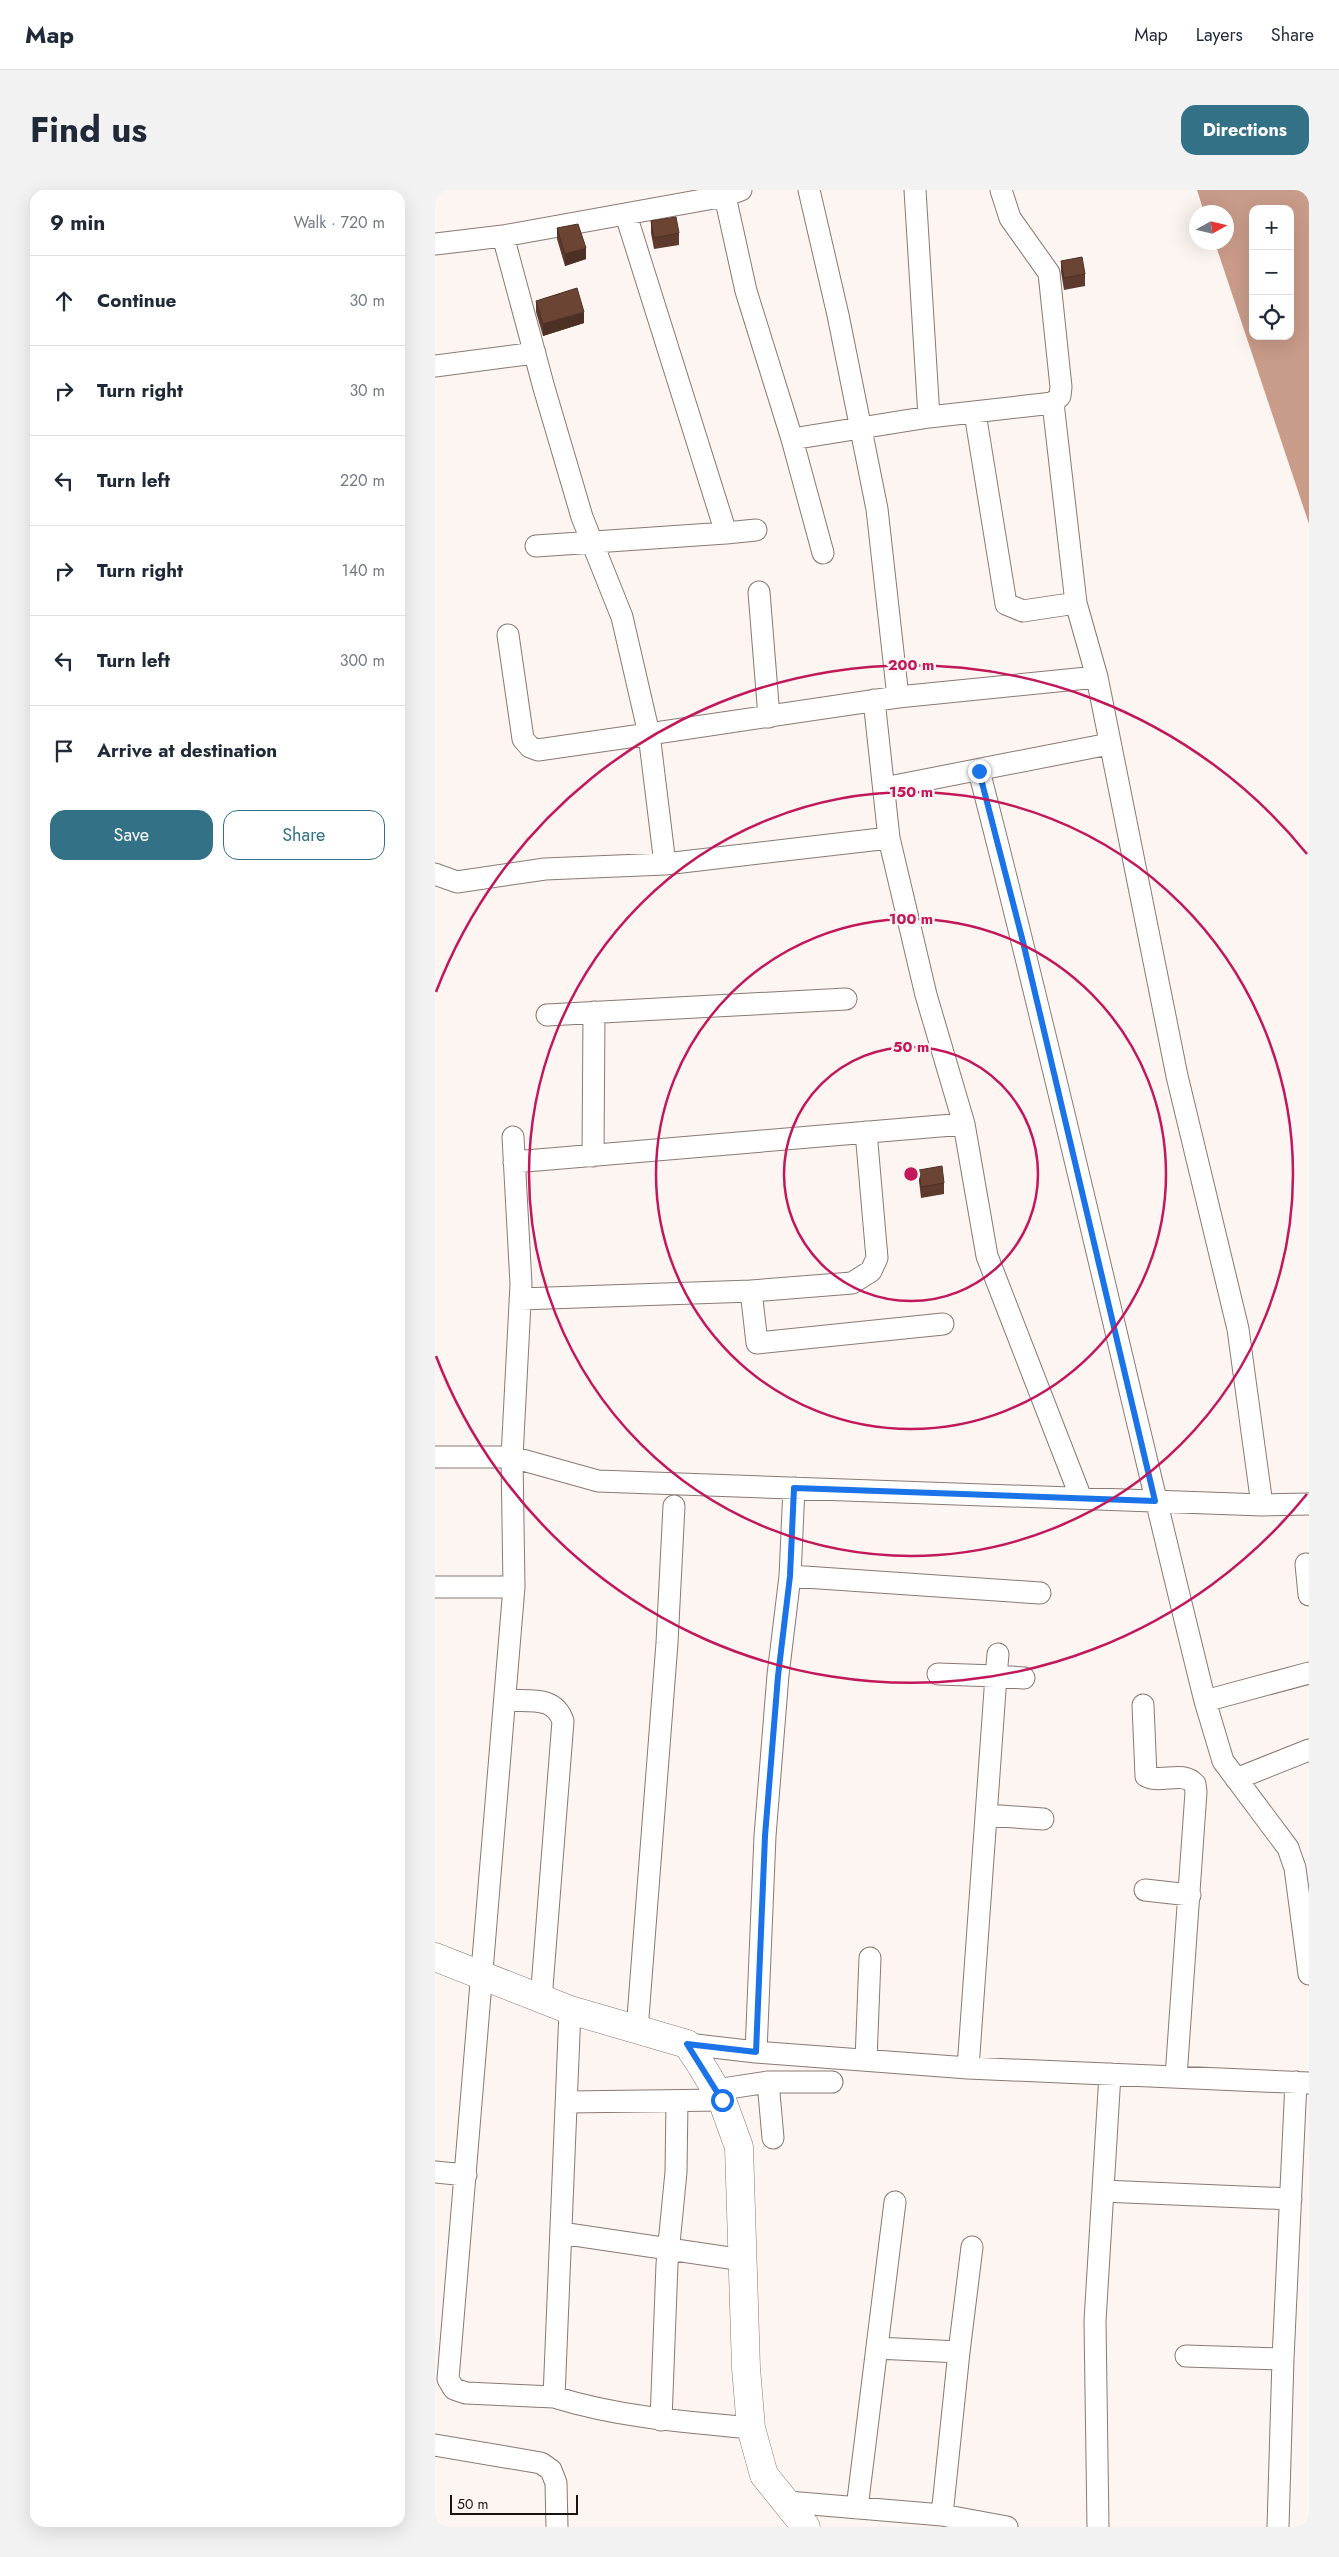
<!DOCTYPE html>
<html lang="en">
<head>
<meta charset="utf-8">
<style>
  :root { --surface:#fff; --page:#f2f2f3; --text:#1f2937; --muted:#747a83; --line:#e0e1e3; --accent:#327186 }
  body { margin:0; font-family:Jost,sans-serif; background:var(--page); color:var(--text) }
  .controls { position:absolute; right:15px; top:15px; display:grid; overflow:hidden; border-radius:10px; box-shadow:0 5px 20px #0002 }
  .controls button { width:45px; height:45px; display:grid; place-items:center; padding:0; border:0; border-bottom:1px solid var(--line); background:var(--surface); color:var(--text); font:25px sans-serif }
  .compass { position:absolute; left:754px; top:15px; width:45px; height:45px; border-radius:50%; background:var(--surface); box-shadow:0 5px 20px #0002; rotate:82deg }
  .scale { position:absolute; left:15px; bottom:12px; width:128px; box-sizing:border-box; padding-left:5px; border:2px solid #181210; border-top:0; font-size:14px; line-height:18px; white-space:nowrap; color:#181210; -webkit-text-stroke:4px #fcf5f2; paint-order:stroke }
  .stop { position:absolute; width:15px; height:15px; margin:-11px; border:4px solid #1a73e8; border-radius:50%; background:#fff }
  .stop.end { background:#1a73e8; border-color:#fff; box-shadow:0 1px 5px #0008 }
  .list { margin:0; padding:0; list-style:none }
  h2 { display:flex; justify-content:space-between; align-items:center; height:65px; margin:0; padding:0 20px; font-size:21px }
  h2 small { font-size:16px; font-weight:400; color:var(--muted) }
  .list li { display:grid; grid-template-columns:32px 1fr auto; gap:15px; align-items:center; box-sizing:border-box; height:90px; padding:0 20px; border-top:1px solid var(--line) }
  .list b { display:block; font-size:19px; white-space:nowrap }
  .list em { font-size:16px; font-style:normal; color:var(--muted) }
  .actions { display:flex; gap:10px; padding:15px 20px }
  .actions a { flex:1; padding:11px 0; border:1px solid var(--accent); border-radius:15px; text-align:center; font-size:18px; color:var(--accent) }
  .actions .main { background:var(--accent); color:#fff }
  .icon { flex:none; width:28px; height:28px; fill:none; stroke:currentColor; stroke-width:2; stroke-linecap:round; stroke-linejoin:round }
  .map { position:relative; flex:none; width:874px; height:2337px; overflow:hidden; border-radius:15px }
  header { display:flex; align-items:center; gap:30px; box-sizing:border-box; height:70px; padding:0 25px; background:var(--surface); border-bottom:1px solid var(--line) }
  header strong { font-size:24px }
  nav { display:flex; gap:28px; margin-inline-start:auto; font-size:18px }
  .intro { display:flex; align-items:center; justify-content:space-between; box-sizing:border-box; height:120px; padding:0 30px }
  h1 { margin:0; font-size:35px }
  .button { padding:12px 22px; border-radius:15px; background:var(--accent); color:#fff; font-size:18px; font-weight:700 }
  main { display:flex; gap:30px; padding:0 30px }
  aside { flex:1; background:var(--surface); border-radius:15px; box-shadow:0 5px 20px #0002 }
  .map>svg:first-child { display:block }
  .water { fill:#c99b89; fill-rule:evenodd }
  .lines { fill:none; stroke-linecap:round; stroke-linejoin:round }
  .minor-casing { stroke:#897973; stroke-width:23 }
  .major-casing { stroke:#897973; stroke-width:29 }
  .minor { stroke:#fff; stroke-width:21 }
  .major { stroke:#fff; stroke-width:28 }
  .wall { fill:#5d3a2d }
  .shaded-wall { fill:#4c3024 }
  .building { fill:#6c4434; stroke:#4c3024 }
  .route { stroke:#1a73e8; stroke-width:6 }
  .ring { fill:none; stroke:#c2185b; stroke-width:2.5 }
  .centre { fill:#c2185b; stroke:#fcf5f2; stroke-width:2.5 }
  .ring-label { font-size:15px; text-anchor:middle; font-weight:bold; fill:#c2185b; stroke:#fcf5f2; stroke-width:5; stroke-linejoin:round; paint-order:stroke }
</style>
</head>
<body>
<header>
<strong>Map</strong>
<nav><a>Map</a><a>Layers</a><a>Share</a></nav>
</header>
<div class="intro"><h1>Find us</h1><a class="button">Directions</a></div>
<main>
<aside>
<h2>9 min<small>Walk · 720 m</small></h2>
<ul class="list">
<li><svg class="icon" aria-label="ahead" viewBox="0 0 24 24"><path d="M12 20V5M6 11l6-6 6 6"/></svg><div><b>Continue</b></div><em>30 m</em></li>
<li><svg class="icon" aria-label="right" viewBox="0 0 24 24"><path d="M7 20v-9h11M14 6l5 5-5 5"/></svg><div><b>Turn right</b></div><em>30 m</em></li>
<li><svg class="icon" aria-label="left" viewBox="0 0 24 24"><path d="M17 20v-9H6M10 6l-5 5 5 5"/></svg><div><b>Turn left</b></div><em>220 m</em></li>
<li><svg class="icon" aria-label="right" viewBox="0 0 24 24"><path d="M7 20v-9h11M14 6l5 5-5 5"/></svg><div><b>Turn right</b></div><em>140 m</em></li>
<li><svg class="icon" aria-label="left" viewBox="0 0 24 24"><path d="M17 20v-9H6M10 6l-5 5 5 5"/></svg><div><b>Turn left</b></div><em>300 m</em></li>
<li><svg class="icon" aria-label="arrive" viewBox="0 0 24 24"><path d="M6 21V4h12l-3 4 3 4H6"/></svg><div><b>Arrive at destination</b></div></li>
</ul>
<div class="actions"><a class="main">Save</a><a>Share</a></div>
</aside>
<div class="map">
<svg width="874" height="2337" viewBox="0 0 874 2337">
  <rect width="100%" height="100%" fill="#fcf5f2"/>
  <!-- water -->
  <path class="water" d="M762,0H874V334L780,53L792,52V22H769ZM818,19H855V146H818Z"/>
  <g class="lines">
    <defs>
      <path id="minor" d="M374,0L403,125L442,319L463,507
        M480,0L494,227
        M290,6L311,101L357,249L494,227L618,213L625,206L626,197L614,83L575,28L566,0
        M0,54L68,46
        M0,176L100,163
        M618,213L641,413L662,487L742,886L803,1139L827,1315
        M540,223L571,414L588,421L641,413
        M357,249L388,363
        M291,343L321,340
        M101,356L291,343L191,25
        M324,402L334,527
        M73,445L88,549L95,557L103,560L214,544L187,427L147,327L109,198L68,46L290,6L306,0
        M439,510L454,648L491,805L529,934L552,1066L646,1308
        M544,581C624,889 693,1201 770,1511L788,1571L853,1658L860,1678L874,1784
        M449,598L674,554
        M230,674L214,544L463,507L662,487
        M0,684L22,692L110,679L230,674L454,648
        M112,825L411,809
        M78,947L86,1094L77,1267L79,1397L13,2189L19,2199L31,2203L119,2207
        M158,966L159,822
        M79,972L529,934
        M316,1101L322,1153L508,1134
        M85,1109L316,1101L417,1093L436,1081L442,1068L431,942
        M0,1267H77L163,1291L827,1315L874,1314
        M871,1374L874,1405
        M355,1386L605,1403
        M0,1397H79
        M563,1464L561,1486L589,1488
        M503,1484L561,1486L533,1878
        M70,1510C95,1512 119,1505 128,1531L106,1810
        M770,1511L874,1483
        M708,1515L711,1586C726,1594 747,1580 760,1594L761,1602L741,1887
        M801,1589L874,1560
        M551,1625L608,1629
        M710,1700L755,1705
        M135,1820L119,2207C183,2227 249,2232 316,2238
        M202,1840L232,1453L239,1316
        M252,1854L321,1862L330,1646L343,1485L355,1386L359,1298
        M321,1862L533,1878L874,1893
        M431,1870L435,1768
        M281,1900L333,1892
        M132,1912L287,1910
        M338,1948L333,1892H397
        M0,1982L31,1985
        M668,2001L856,2009
        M126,2043L308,2070
        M442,2158L524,2162L537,2057
        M524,2162L507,2325L572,2337
        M751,2166L848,2169
        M226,2230L232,2074L241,1982L242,1911
        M0,2255L106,2273L116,2280L121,2293L122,2337
        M353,2312L507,2325
        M422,2318L460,2012
        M663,2337L660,2131L675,1884
        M843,2337L848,2169L861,1892"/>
      <path id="major" d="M0,1767L135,1820L252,1854L266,1875L287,1910L304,1957L311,2178L316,2238L329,2285L371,2337"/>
    </defs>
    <!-- minor casing -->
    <use href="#minor" class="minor-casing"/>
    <!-- major casing -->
    <use href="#major" class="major-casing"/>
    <!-- minor -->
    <use href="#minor" class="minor"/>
    <!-- major -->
    <use href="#major" class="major"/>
  </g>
  <!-- wall -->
  <path class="wall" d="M216,31L244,43V55L219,59L216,43Z
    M122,38L151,69L130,76L122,49Z
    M626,71L650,84V96L629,100L626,82Z
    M101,111L149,133L108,146L101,122Z
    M484,980L509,993V1004L486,1008L484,991Z"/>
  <!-- shaded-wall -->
  <path class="shaded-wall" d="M151,58V69L130,76V64Z
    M149,122V133L108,146V134Z"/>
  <!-- building -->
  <path class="building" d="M241,27L244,43L219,48L216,31Z
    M143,34L151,58L130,64L122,38Z
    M647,67L650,84L629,88L626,71Z
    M142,98L149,122L108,134L101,111Z
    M507,976L509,993L486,997L484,980Z"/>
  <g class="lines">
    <!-- route -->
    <path class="route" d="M287,1910L252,1854L321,1862L330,1646L343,1486L355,1386L359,1298L720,1311L588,752L544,581"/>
  </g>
  <!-- distance rings -->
  <g class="ring">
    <circle cx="476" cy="984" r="127"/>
    <circle cx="476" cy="984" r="255"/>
    <circle cx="476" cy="984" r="382"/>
    <path d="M872 1304A509 509 0 0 1 1 1166M1 802A509 509 0 0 1 872 664"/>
  </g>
  <circle cx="476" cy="984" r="8" class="centre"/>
  <g class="ring-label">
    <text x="476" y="480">200 m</text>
    <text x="476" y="607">150 m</text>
    <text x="476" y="734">100 m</text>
    <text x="476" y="862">50 m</text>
  </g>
</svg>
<div class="controls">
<button>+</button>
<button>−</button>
<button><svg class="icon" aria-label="locate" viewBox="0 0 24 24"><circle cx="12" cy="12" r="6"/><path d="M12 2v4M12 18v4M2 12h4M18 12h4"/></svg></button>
</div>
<svg class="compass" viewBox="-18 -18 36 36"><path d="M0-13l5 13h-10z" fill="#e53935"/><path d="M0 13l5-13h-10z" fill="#747a83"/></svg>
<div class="scale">50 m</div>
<div class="stop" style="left:287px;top:1910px"></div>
<div class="stop end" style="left:544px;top:581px"></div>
</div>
</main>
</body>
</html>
